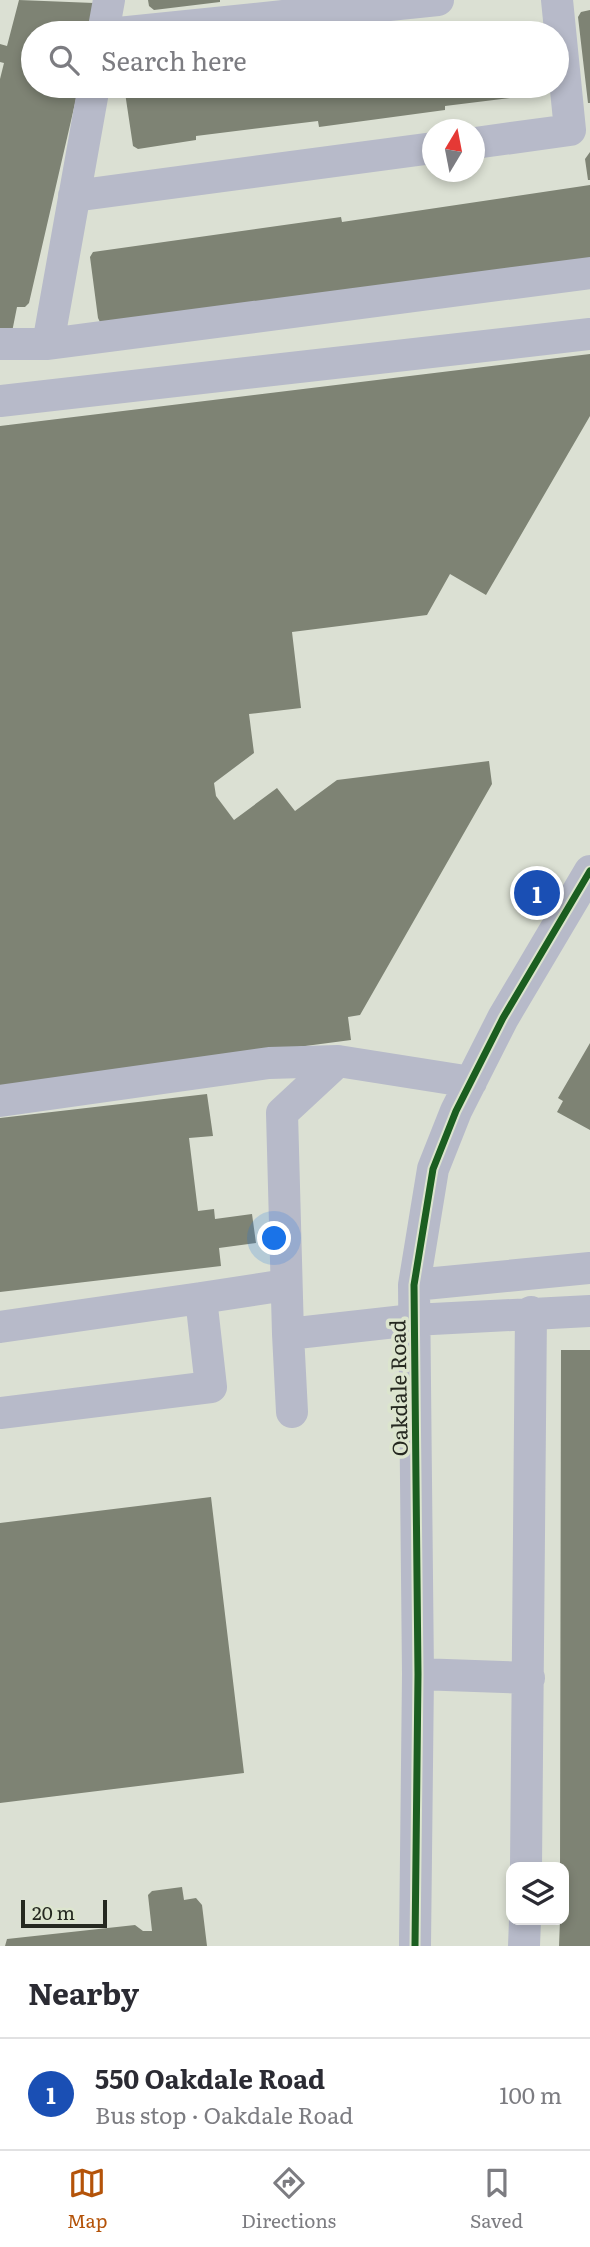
<!DOCTYPE html>
<html lang="en">
<head>
<meta charset="utf-8">
<style>
  :root { --surface:#fff; --page:#f7f7f7; --text:#2b2b33; --muted:#7c7c81; --line:#e1e1e2; --accent:#b45309 }
  body { margin:0; font-family:Literata,serif; background:var(--page); color:var(--text) }
  .controls { position:absolute; right:21px; bottom:21px; display:grid; overflow:hidden; border-radius:14px; box-shadow:0 4px 10px #0003 }
  .controls button { width:63px; height:63px; display:grid; place-items:center; padding:0; border:0; border-bottom:2px solid var(--line); background:var(--surface); color:var(--text); font:35px sans-serif }
  .compass { position:absolute; left:422px; top:119px; width:63px; height:63px; border-radius:50%; background:var(--surface); box-shadow:0 4px 10px #0003; rotate:10deg }
  .scale { position:absolute; left:21px; bottom:18px; width:86px; box-sizing:border-box; padding-left:7px; border:4px solid #252820; border-top:0; font-size:19px; line-height:24px; white-space:nowrap; color:#252820; -webkit-text-stroke:5px #dce5ce; paint-order:stroke }
  .you { position:absolute; left:275px; top:1239px; width:24px; height:24px; margin:-18px; border:5px solid #fff; border-radius:50%; background:#1a73e8; box-shadow:0 0 0 10px #1a73e833 }
  .badge { display:grid; place-items:center; width:46px; height:46px; border-radius:50%; background:var(--accent); color:#fff; font-size:23px; font-weight:700 }
  .pin { position:absolute; translate:-50% -50%; border:4px solid #fff; box-shadow:0 2px 7px #0006 }
  .list { margin:0; padding:0; list-style:none }
  h2 { display:flex; justify-content:space-between; align-items:center; height:91px; margin:0; padding:0 28px; font-size:30px }
  h2 small { font-size:23px; font-weight:400; color:var(--muted) }
  .list li { display:grid; grid-template-columns:46px 1fr auto; gap:21px; align-items:center; box-sizing:border-box; height:112px; padding:0 28px; border-top:2px solid var(--line) }
  .list b { display:block; font-size:26px; white-space:nowrap }
  .list p { margin:0; font-size:23px; white-space:nowrap; color:var(--muted) }
  .list em { font-size:23px; font-style:normal; color:var(--muted) }
  .icon { flex:none; width:38px; height:38px; fill:none; stroke:currentColor; stroke-width:2; stroke-linecap:round; stroke-linejoin:round }
  .map { position:relative; flex:none; width:590px; height:1946px; overflow:hidden }
  .search { position:absolute; background:var(--surface); box-shadow:0 4px 10px #0003; left:21px; right:21px; top:21px; height:77px; display:flex; align-items:center; gap:18px; box-sizing:border-box; padding:0 24px; border-radius:38px; color:var(--muted); font-size:26px }
  .sheet { height:203px; background:var(--surface) }
  nav { display:flex; justify-content:space-around; align-items:center; box-sizing:border-box; height:98px; border-top:2px solid var(--line); background:var(--surface); font-size:19px; color:var(--muted) }
  nav a { display:grid; justify-items:center; gap:4px }
  nav .on { color:var(--accent) }
  .map>svg:first-child { display:block }
  .building { fill:#7e8374 }
  .lines { fill:none; stroke-linecap:round; stroke-linejoin:round }
  .minor { stroke:#b7bac9; stroke-width:32 }
  .cycleway-casing { stroke:#dce5ce; stroke-width:11 }
  .cycleway { stroke:#1b5e20; stroke-width:7 }
  .labels { text-anchor:middle; dominant-baseline:central; stroke-width:7; stroke-linejoin:round; paint-order:stroke }
  .street-label { font-size:21px; fill:#252820; stroke:#dce5ce }
</style>
</head>
<body>
<div class="map">
<svg width="590" height="1946" viewBox="0 0 590 1946">
  <rect width="100%" height="100%" fill="#dbe0d3"/>
  <!-- building -->
  <path class="building" d="M19,0L94,3L91,33H33V86H79L29,303L25,307H17L12,332L0,335V79L4,63L0,62V44L7,46Z
    M148,0H220V2L154,10L149,6Z
    M590,10V103H588L578,17L581,12Z
    M523,26L530,28L532,33H475Z
    M124,86H538L539,89L534,95L445,106V110L319,127L318,121L196,136V140L138,149L133,146Z
    M590,152V180H588L585,159Z
    M590,185V262L100,322L98,318L90,257L93,252L341,217L342,222Z
    M590,354V416L486,595L450,574L427,615L292,632L301,708L249,714L254,753L214,783L216,796L234,820L277,788L295,811L337,780L489,761L492,784L360,1015L348,1017L351,1040L0,1086V426Z
    M590,1043V1130L557,1112L563,1101L558,1098Z
    M207,1094L213,1136L189,1138L198,1211L214,1209L215,1219L252,1214L256,1243L219,1248L221,1266L0,1292V1118Z
    M561,1350H590V1946H559L560,1920H564V1867H560Z
    M211,1497L244,1773L0,1803V1523Z
    M182,1887L184,1900L196,1898L202,1905L207,1946H5L7,1939L135,1925L143,1931H152L148,1895L152,1891Z"/>
  <g class="lines">
    <!-- minor -->
    <path class="minor" d="M103,33L109,0
      M118,33L438,0
      M475,143L570,130L557,0
      M74,196L433,148
      M0,344H48L590,273
      M48,344L94,86
      M0,401L590,334
      M471,1082L338,1061L282,1113L288,1334L413,1320L590,1311
      M0,1101L269,1063L338,1061
      M414,1285L590,1268
      M201,1298L286,1285
      M0,1327L201,1298L211,1387L0,1413
      M288,1334L292,1412
      M418,1674L529,1678
      M526,1867L531,1312
      M415,1946L418,1674L414,1285L433,1169L456,1111L503,1018L590,871
      M524,1946L525,1920"/>
    <defs>
      <path id="cycleway" d="M415,1946L418,1674L414,1285L433,1169L456,1111L503,1018L590,871"/>
    </defs>
    <!-- cycleway casing -->
    <use href="#cycleway" class="cycleway-casing"/>
    <!-- cycleway -->
    <use href="#cycleway" class="cycleway"/>
  </g>
  <g class="labels">
    <!-- street labels -->
    <g class="street-label">
      <text transform="translate(397 1388) rotate(-91)">Oakdale Road</text>
    </g>
  </g>
</svg>
<div class="controls">
<button><svg class="icon" aria-label="layers" viewBox="0 0 24 24"><path d="M12 4l9 5-9 5-9-5zM3 14l9 5 9-5"/></svg></button>
</div>
<svg class="compass" viewBox="-18 -18 36 36"><path d="M0-13l5 13h-10z" fill="#e53935"/><path d="M0 13l5-13h-10z" fill="#7c7c81"/></svg>
<div class="scale">20 m</div>
<div class="you"></div>
<div class="pin badge" style="left:537px;top:893px;background:#1a4fb4">1</div>
<div class="search"><svg class="icon" aria-label="search" viewBox="0 0 24 24"><circle cx="10" cy="10" r="6"/><path d="M15 15l6 6"/></svg>Search here</div>
</div>
<section class="sheet">
<h2>Nearby<small></small></h2>
<ul class="list">
<li><span class="badge" style="background:#1a4fb4">1</span><div><b>550 Oakdale Road</b><p>Bus stop · Oakdale Road</p></div><em>100 m</em></li>
</ul>
</section>
<nav>
<a class="on"><svg class="icon" aria-label="map" viewBox="0 0 24 24"><path d="M3 6l6-2 6 2 6-2v14l-6 2-6-2-6 2zM9 4v14M15 6v14"/></svg>Map</a>
<a><svg class="icon" aria-label="directions" viewBox="0 0 24 24"><path d="M12 3l9 9-9 9-9-9zM9 14v-3h6M13 9l2 2-2 2"/></svg>Directions</a>
<a><svg class="icon" aria-label="saved" viewBox="0 0 24 24"><path d="M7 4h10v16l-5-4-5 4z"/></svg>Saved</a>
</nav>
</body>
</html>
